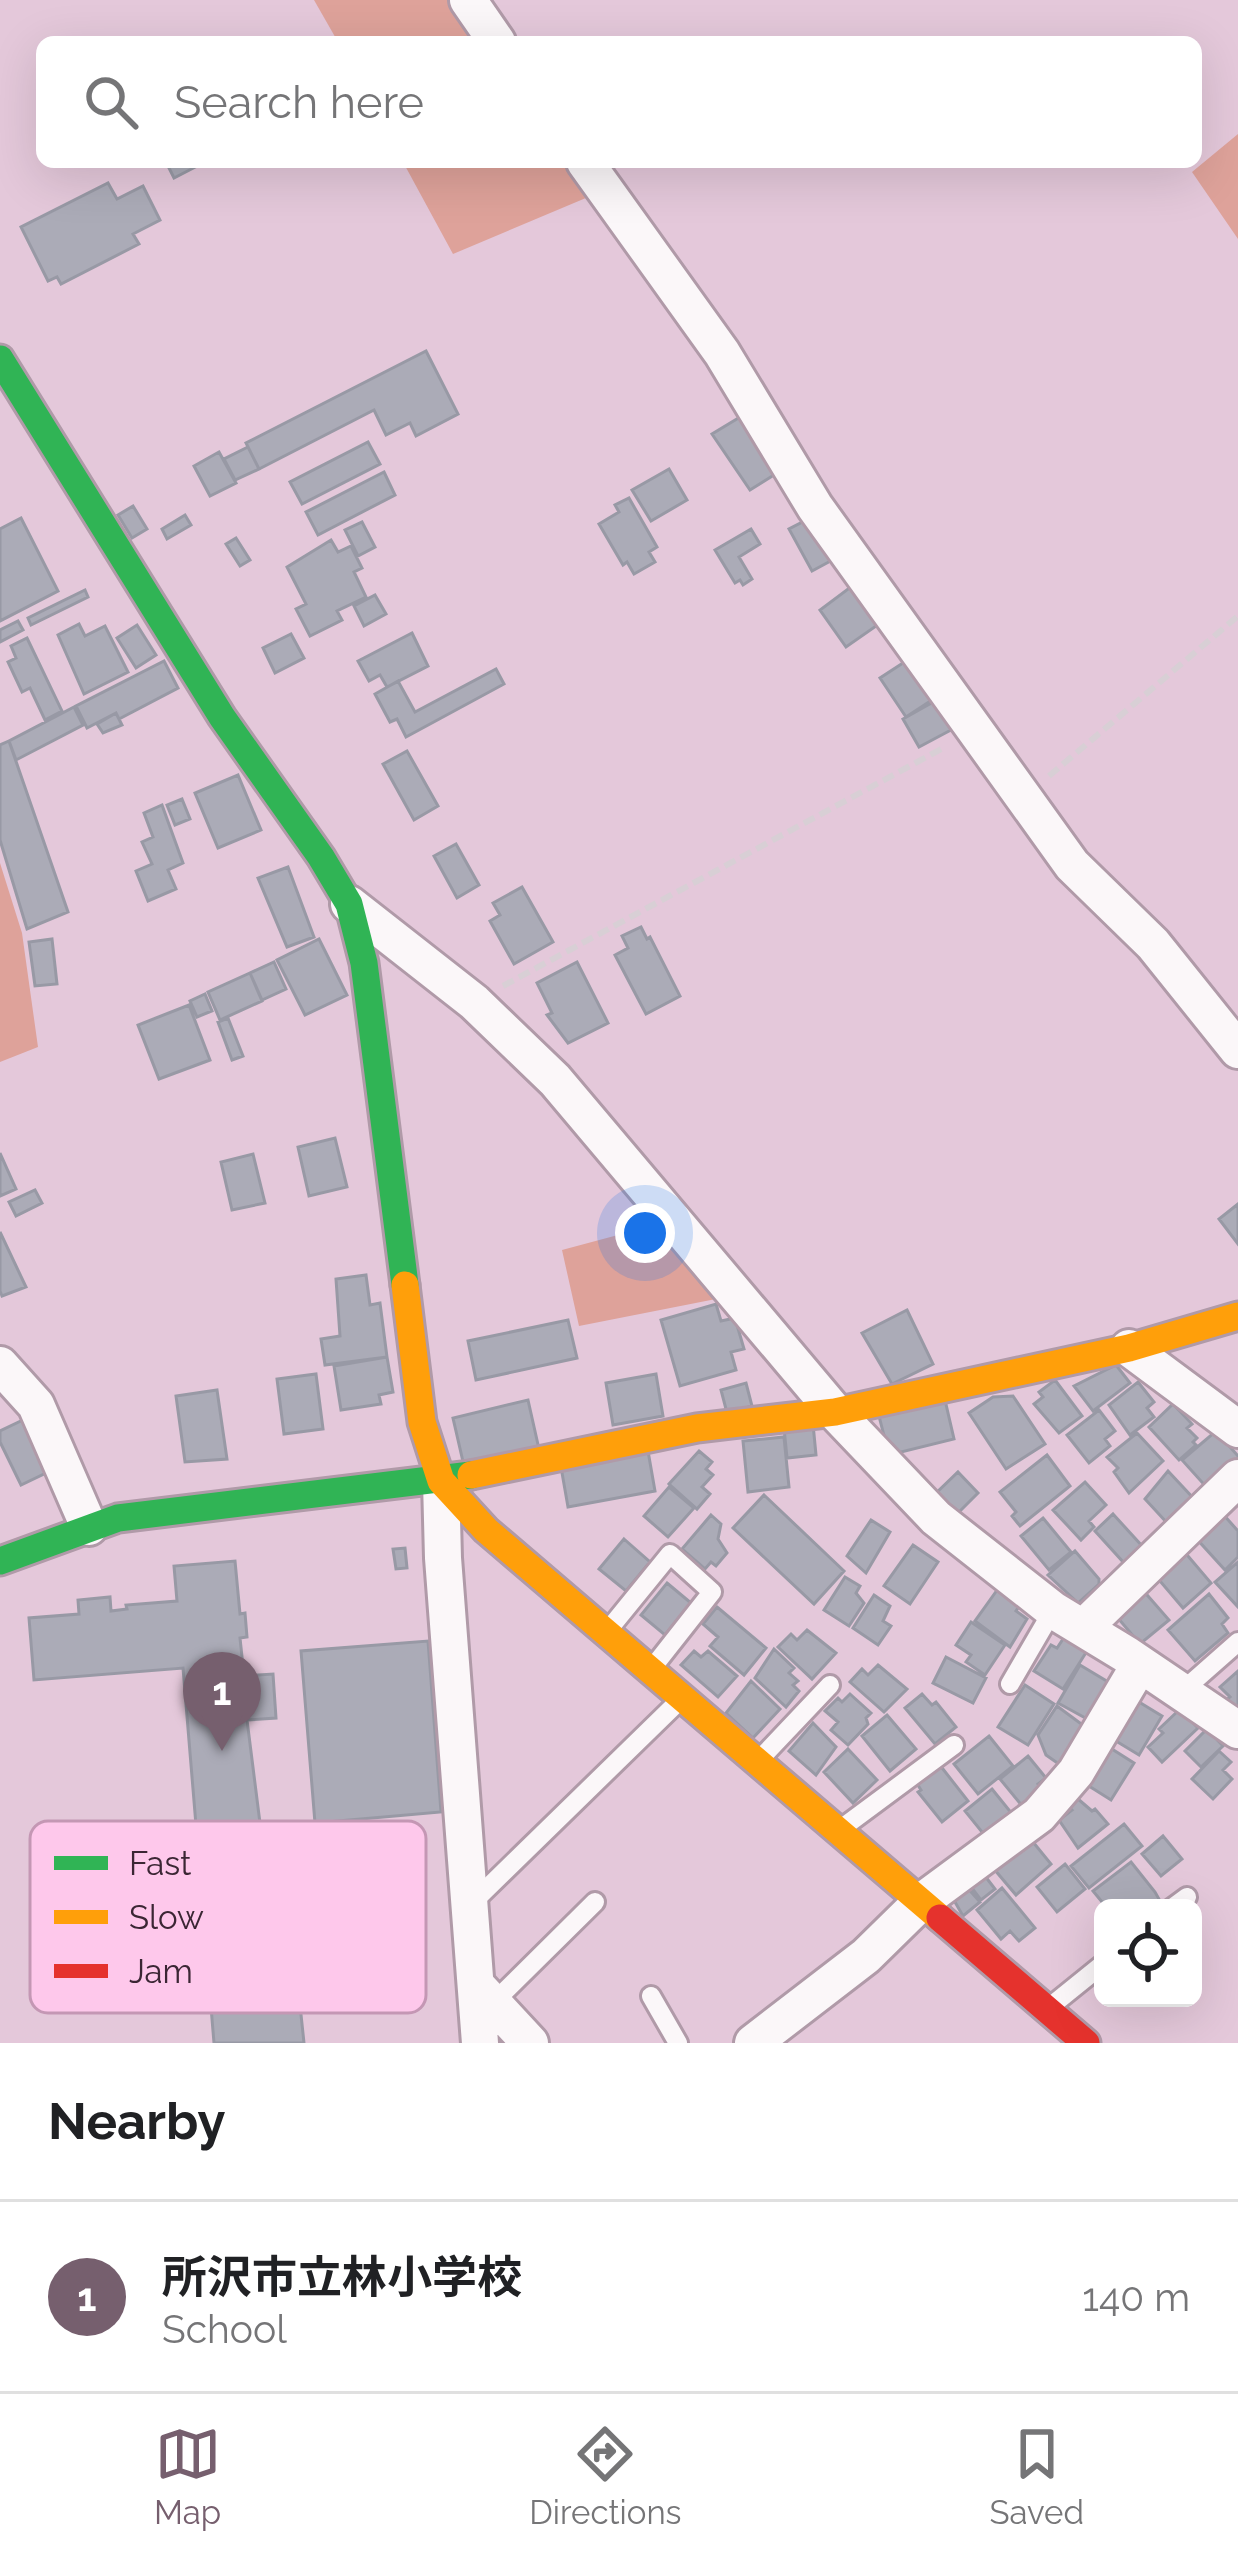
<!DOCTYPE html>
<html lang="en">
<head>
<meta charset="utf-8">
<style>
  :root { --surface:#fff; --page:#f6f6f6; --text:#202124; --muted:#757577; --line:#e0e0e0; --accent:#765f6e }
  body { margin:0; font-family:Raleway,"Noto Sans JP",sans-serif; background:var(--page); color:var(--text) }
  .controls { position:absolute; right:36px; bottom:36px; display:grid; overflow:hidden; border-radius:18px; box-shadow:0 12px 48px #0002 }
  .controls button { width:108px; height:108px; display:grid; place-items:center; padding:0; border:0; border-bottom:3px solid var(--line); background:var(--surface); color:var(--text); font:60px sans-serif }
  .you { position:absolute; left:645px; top:1233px; width:42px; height:42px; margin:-30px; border:9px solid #fff; border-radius:50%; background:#1a73e8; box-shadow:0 0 0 18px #1a73e833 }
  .badge { display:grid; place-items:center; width:78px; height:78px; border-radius:50%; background:var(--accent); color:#fff; font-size:39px; font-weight:700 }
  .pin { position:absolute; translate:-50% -99px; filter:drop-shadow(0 3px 6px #0008) }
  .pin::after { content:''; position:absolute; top:63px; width:42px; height:36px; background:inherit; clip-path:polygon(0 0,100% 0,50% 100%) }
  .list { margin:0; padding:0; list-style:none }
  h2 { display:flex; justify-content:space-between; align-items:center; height:156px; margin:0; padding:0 48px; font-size:51px }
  h2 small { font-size:39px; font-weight:400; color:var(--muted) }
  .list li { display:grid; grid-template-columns:78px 1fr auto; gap:36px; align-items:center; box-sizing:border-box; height:192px; padding:0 48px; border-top:3px solid var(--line) }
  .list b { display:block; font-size:45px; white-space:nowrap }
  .list p { margin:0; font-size:39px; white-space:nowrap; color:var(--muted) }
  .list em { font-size:39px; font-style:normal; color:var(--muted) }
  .icon { flex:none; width:66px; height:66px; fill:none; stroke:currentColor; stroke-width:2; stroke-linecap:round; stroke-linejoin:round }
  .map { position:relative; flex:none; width:1238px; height:2043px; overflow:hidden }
  .search { position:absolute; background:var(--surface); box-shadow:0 12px 48px #0002; left:36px; right:36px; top:36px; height:132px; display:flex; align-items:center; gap:30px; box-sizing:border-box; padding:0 42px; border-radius:18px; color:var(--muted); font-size:45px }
  .sheet { height:348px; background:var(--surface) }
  nav { display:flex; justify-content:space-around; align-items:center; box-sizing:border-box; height:168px; border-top:3px solid var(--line); background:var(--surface); font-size:33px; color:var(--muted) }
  nav a { display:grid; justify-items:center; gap:6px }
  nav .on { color:var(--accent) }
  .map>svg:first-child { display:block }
  .forest { fill:#dea29a }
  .building { fill:#ababb7; stroke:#9899a5; stroke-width:3 }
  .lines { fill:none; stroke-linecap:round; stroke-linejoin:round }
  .lane-casing { stroke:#b09aa8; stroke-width:24 }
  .street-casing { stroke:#b09aa8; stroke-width:42 }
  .fast-casing { stroke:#b09aa8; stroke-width:33 }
  .slow-casing { stroke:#b09aa8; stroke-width:33 }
  .jam-casing { stroke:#b09aa8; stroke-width:33 }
  .path { stroke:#d8cfd5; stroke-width:6; stroke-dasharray:12 6; stroke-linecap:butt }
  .lane { stroke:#fbf7f9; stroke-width:18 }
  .street { stroke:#fbf7f9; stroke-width:36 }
  .fast { stroke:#30b455; stroke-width:27 }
  .slow { stroke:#ff9f0a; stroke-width:27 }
  .jam { stroke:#e5322d; stroke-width:27 }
  .key { fill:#fec8eb; stroke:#c497b4; stroke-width:3 }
  .key-label { font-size:33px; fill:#3b2634 }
</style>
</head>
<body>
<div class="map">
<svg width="1238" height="2043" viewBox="0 0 1238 2043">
  <rect width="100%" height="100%" fill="#e4c8da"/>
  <!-- forest -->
  <path class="forest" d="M314,0H455L485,42H338Z
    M1238,134V239L1192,172Z
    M403,162H570L593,195L453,254Z
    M0,863L22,933L38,1047L0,1062Z
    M659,1224L721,1298L579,1326L562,1250Z"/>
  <!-- building -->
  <path class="building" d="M166,162H205L174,178Z
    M108,183L117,199L143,186L160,220L133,234L139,244L61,284L57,277L48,281L21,227Z
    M426,351L458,414L416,436L410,423L386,435L374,410L259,469L246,443Z
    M750,411L785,468L750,490L712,434Z
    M368,442L380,464L302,504L290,482Z
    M248,447L259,469L235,480L224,459Z
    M219,452L236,483L210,496L194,466Z
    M669,469L687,500L651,521L632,490Z
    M384,472L395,495L318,535L306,512Z
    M629,498L657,547L649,552L655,562L634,574L627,562L623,565L599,524L619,512L615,505Z
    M133,506L147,529L132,538L118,515Z
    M185,515L191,525L167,539L162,529Z
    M816,515L838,557L812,571L789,529Z
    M21,518L58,591L0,621V529Z
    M362,522L375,547L358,556L345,530Z
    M751,529L760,544L739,557L752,579L743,585L740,580L735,583L715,550Z
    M236,538L250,560L240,566L226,544Z
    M331,540L338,552L351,546L362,568L354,572L366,597L337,611L342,620L310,636L296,609L306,604L287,567Z
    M852,586L879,624L846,647L820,610Z
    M85,590L88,597L31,625L28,618Z
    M375,595L386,614L364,626L354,606Z
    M18,621L23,630L0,642V630Z
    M79,624L85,636L105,626L128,672L84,694L58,635Z
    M137,625L156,655L136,668L117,638Z
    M412,633L428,666L387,687L380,675L369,681L358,661Z
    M291,634L304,658L275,673L263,648Z
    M27,638L62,711L45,720L30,688L22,692L8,662L16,658L11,646Z
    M909,659L935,698L906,717L880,678Z
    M164,661L178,688L119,719L116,713L87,728L76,706Z
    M496,669L504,684L406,737L397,719L390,722L375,694L398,681L415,712Z
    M935,701L951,730L919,747L903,719Z
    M74,707L83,725L16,760L9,741Z
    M116,713L122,725L103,733L97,724Z
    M9,741L68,912L27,929L0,840V745Z
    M407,751L438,806L414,820L383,764Z
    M238,775L261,830L218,848L195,793Z
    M182,799L190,819L175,825L167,805Z
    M162,805L183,863L168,870L176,889L148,901L136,871L152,864L142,842L153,837L144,813Z
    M456,844L479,885L457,898L434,856Z
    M288,867L314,937L287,947L258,878Z
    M522,887L553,942L514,964L490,921L500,915L493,903Z
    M641,927L647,939L650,937L680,996L646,1014L615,955L628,948L622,936Z
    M52,939L57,984L35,986L29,942Z
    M319,939L347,995L305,1015L277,960Z
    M274,962L286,989L262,1000L250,973Z
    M577,962L608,1023L568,1043L547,1015L552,1013L537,983Z
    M250,973L262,1001L220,1020L208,992Z
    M205,994L212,1011L197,1017L190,1001Z
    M189,1005L210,1060L159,1079L138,1025Z
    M228,1018L243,1056L232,1060L218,1022Z
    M335,1138L347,1187L309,1196L298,1147Z
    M0,1153L16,1189L0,1196Z
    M253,1154L265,1203L232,1210L221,1162Z
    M35,1190L42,1203L16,1216L9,1202Z
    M1238,1204V1244L1219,1219Z
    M0,1232L26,1287L2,1296L0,1291Z
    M366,1275L370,1305L380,1303L387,1357L325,1365L321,1339L340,1336L336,1279Z
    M716,1304L721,1321L735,1318L744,1349L731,1352L736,1370L680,1386L661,1320Z
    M907,1310L933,1364L892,1384L862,1333Z
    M568,1320L577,1358L476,1380L468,1341Z
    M387,1357L393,1392L379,1395L381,1404L341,1410L334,1366Z
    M1116,1365L1130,1383L1093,1411L1074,1386Z
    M316,1374L323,1429L284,1434L277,1379Z
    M656,1374L663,1416L613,1425L606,1383Z
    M1055,1380L1082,1416L1059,1433L1034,1404L1043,1397L1039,1392Z
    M1138,1382L1154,1402L1147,1408L1154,1417L1130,1435L1109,1405Z
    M746,1383L752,1406L727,1413L721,1390Z
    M217,1390L227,1459L185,1462L176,1396Z
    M1013,1396L1045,1444L1006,1469L969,1413L993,1397Z
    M528,1400L539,1449L464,1466L453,1418Z
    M945,1400L954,1439L889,1455L879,1416Z
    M1173,1404L1192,1424L1187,1428L1197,1438L1193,1442L1196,1445L1179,1460L1149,1427Z
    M1099,1410L1115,1431L1105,1439L1110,1446L1089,1463L1067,1435Z
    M23,1420L48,1472L21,1485L0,1442V1431Z
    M813,1424L816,1455L787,1458L784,1428Z
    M1216,1431L1238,1456V1464L1209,1490L1182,1460Z
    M1137,1433L1163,1461L1129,1493L1114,1472L1118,1468L1107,1457Z
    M784,1437L789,1487L748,1492L743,1441Z
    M648,1451L655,1491L568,1507L561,1467Z
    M699,1451L712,1462L706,1469L713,1475L702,1487L710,1494L697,1509L669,1484Z
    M1047,1455L1070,1486L1020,1526L1012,1516L1016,1512L1000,1492Z
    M1168,1471L1195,1500L1169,1525L1145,1499Z
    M958,1472L978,1493L953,1518L932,1497Z
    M1085,1482L1106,1505L1089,1521L1094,1527L1081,1540L1053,1510Z
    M669,1487L694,1508L668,1537L644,1516Z
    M764,1495L844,1571L814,1604L733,1528Z
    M1222,1513L1238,1531V1557L1225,1570L1195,1537Z
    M1113,1514L1143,1547L1125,1564L1095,1531Z
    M711,1515L721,1524L718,1539L727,1553L716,1566L711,1562L705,1569L682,1549Z
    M1043,1518L1071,1552L1049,1570L1021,1536Z
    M871,1520L890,1532L866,1573L847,1556Z
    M624,1539L650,1562L626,1591L599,1569Z
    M913,1545L938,1562L910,1604L884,1586Z
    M405,1548L407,1568L396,1569L393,1549Z
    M1182,1549L1211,1583L1183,1608L1154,1574Z
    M1075,1551L1099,1579V1584L1078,1603L1048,1575Z
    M235,1561L240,1614L245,1613L247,1637L240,1638L244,1676L273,1674L276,1718L247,1720L260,1823L285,1822L290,1886L266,1888L274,1988L298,1986L304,2043H214L183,1668L34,1680L29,1618L79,1614L78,1600L110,1597L111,1611L127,1609L126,1605L177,1601L174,1566Z
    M1238,1562V1607L1215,1582Z
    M845,1577L860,1586L856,1593L864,1603L849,1626L824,1610Z
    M667,1583L691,1603L665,1635L641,1615Z
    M1000,1586L1022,1602L1016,1611L1027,1619L1010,1647L975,1621Z
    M1141,1588L1169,1620L1140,1644L1117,1617Z
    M1209,1594L1228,1618L1222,1624L1228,1633L1195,1661L1168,1630Z
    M874,1595L890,1606L883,1621L891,1626L878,1645L853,1628Z
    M717,1607L766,1648L744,1675L710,1646L718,1637L703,1624Z
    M971,1622L1005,1645L985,1675L966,1662L971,1655L956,1645Z
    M807,1630L836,1653L812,1679L778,1647L791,1634L797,1640Z
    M1065,1636L1087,1651L1063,1689L1034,1671L1051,1645L1057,1648Z
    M428,1641L441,1812L315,1823L301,1651Z
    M774,1649L794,1668L789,1673L798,1681L793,1685L799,1691L786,1707L755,1678Z
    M694,1651L701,1657L708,1651L737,1676L718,1697L681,1665Z
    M946,1657L986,1678L973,1703L933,1683Z
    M878,1665L907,1689L884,1712L850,1682L862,1669L868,1675Z
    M1080,1665L1110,1683L1089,1720L1058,1703Z
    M1238,1671V1720L1220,1705L1230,1697L1220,1687Z
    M751,1681L780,1709L753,1738L726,1713Z
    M1025,1685L1054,1704L1028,1745L998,1727Z
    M850,1694L871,1713L866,1718L868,1724L848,1745L831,1730L838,1722L825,1711L838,1698L842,1702Z
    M922,1694L932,1705L936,1702L956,1727L935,1744L905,1708Z
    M1139,1702L1162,1716L1139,1755L1116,1741Z
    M1057,1706L1084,1726L1066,1769L1046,1755L1038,1735Z
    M1180,1709L1198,1728L1162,1762L1148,1747L1163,1733L1159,1729Z
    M887,1715L916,1749L890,1771L862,1736Z
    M813,1723L836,1747L816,1775L789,1751Z
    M1207,1729L1223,1746L1201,1767L1185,1751Z
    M989,1736L1013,1766L978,1794L954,1764Z
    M1104,1744L1134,1763L1111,1800L1081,1781Z
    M848,1749L877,1780L853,1803L824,1772Z
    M1219,1751L1231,1762L1223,1770L1232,1779L1213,1799L1192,1779Z
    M1028,1756L1046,1778L1038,1784L1043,1790L1023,1807L1000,1779Z
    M939,1764L968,1801L942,1822L918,1792L921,1790L916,1782Z
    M992,1789L1013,1815L986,1837L965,1811Z
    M1078,1799L1092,1811L1095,1809L1108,1824L1078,1848L1059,1820L1072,1810L1068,1806Z
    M1124,1824L1142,1846L1089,1888L1071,1866Z
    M1163,1836L1182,1859L1161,1876L1142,1854Z
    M1033,1842L1051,1864L1016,1895L994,1869Z
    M1131,1862L1155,1892L1164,1908H1107L1093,1891Z
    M1065,1864L1085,1889L1057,1912L1037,1887Z
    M985,1876L995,1889L981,1900L971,1887Z
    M964,1884L980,1902L963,1916L951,1895Z
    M1002,1888L1035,1928L1019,1941L1010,1931L1001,1939L977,1910Z"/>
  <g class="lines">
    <defs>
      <path id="lane" d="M609,1629L670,1554L712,1592L653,1667
        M1010,1684L1053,1610
        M1179,1694L1238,1642
        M759,1760L830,1685
        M842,1828L954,1745
        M471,1904L679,1701
        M1172,1908L1187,1897
        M651,1996L678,2043
        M493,2003L595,1902
        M1051,2006L1103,1964"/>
      <path id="street" d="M468,0L497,42
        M585,162L722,353L815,507L1072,865L1153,944L1238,1050
        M349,904L474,1002L555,1080L835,1412L936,1518L1053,1610L1127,1655L1238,1730
        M1129,1348L1238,1429
        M0,1365L36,1405L89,1527
        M441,1481L443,1558L480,2043
        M1084,1627L1238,1478
        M478,1987L530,2043
        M753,2043L866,1956L921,1902L1039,1815L1076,1772L1140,1664"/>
      <path id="fast" d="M0,359L222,717L321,857L349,904L364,963L405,1285
        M0,1561L118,1518L471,1475"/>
      <path id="slow" d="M405,1285L422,1422L441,1481L486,1530L940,1918
        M471,1475L697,1428L835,1412L1129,1348L1238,1316"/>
      <path id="jam" d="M940,1918L1086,2043"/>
    </defs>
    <!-- lane casing -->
    <use href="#lane" class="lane-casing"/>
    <!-- street casing -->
    <use href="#street" class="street-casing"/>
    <!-- fast casing -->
    <use href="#fast" class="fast-casing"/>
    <!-- slow casing -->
    <use href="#slow" class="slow-casing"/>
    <!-- jam casing -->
    <use href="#jam" class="jam-casing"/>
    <!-- path -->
    <path class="path" d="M1049,776L1238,616
      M503,986L945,747"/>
    <!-- lane -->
    <use href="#lane" class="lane"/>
    <!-- street -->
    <use href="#street" class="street"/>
    <!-- fast -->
    <use href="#fast" class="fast"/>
    <!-- slow -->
    <use href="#slow" class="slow"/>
    <!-- jam -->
    <use href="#jam" class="jam"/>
  </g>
  <!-- legend -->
  <rect x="30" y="1821" width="396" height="192" rx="18" class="key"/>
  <rect x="54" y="1856" width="54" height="14" fill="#30b455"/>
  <rect x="54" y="1910" width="54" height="14" fill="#ff9f0a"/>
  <rect x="54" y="1964" width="54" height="14" fill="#e5322d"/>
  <g class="key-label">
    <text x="129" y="1875">Fast</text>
    <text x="129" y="1929">Slow</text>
    <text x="129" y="1983">Jam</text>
  </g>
</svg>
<div class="controls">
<button><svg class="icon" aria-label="locate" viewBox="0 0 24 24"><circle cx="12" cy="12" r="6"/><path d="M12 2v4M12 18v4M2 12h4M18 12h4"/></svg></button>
</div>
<div class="you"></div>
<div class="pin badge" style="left:222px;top:1751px">1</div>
<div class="search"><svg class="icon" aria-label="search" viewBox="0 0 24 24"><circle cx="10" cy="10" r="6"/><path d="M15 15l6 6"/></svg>Search here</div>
</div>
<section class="sheet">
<h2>Nearby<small></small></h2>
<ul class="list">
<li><span class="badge">1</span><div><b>所沢市立林小学校</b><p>School</p></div><em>140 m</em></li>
</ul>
</section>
<nav>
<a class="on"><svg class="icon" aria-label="map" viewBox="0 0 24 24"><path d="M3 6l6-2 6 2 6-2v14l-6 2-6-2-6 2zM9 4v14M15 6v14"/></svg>Map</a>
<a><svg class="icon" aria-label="directions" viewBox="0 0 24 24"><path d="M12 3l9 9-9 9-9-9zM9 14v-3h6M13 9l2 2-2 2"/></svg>Directions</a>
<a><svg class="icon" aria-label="saved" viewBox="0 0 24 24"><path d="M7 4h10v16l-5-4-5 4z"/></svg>Saved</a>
</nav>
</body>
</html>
